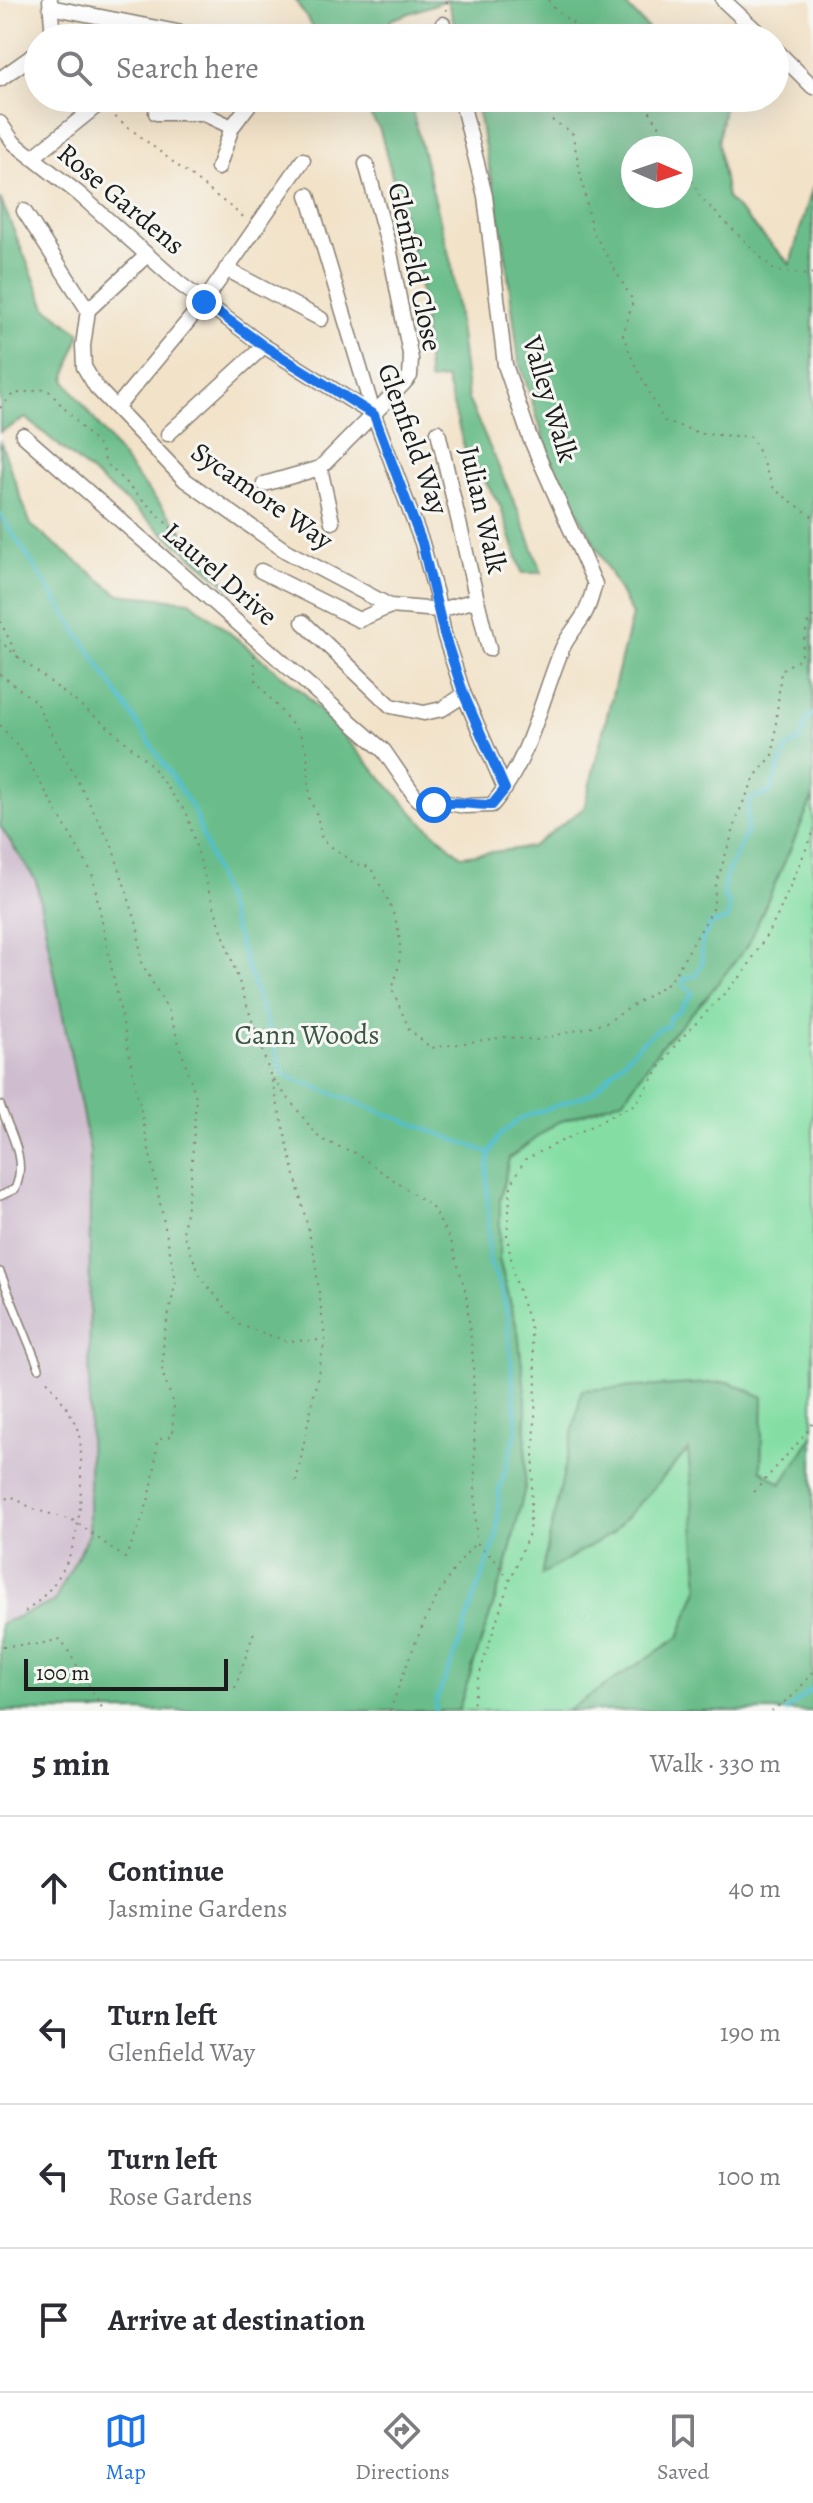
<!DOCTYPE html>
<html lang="en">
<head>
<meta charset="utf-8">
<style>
  :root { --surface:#fff; --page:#f2f2f3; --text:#2b2b33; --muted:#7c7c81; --line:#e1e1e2; --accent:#1a73e8 }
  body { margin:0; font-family:Alegreya,serif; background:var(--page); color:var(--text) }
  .compass { position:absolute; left:621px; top:136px; width:72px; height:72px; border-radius:50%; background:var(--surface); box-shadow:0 8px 32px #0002; rotate:92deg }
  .scale { position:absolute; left:24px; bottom:20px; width:204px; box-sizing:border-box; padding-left:8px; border:4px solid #1c1c1c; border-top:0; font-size:22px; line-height:28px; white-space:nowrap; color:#1c1c1c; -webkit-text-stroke:6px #f6f6f2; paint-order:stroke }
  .stop { position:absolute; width:24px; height:24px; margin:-18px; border:6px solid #1a73e8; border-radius:50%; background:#fff }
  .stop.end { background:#1a73e8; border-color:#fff; box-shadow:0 2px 8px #0008 }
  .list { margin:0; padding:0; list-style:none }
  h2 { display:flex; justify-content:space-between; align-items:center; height:104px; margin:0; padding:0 32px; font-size:34px }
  h2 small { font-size:26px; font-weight:400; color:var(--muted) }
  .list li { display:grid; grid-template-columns:52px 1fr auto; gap:24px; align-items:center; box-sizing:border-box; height:144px; padding:0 32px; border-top:2px solid var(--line) }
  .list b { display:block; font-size:30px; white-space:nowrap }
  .list p { margin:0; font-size:26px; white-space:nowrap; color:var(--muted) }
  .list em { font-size:26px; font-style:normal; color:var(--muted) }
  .icon { flex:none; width:44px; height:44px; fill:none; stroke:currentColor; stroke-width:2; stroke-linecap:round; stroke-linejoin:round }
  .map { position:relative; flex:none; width:813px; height:1711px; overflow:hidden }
  .search { position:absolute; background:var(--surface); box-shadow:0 8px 32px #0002; left:24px; right:24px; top:24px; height:88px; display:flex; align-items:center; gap:20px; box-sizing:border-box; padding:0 28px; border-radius:44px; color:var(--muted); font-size:30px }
  .sheet { height:680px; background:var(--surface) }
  nav { display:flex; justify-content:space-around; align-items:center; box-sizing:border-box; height:112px; border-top:2px solid var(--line); background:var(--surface); font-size:22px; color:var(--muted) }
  nav a { display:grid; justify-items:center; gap:4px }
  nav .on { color:var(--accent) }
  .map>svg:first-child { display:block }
  .industrial { fill:#cfbdcf }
  .green { fill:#84dea4; stroke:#507d60; stroke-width:2 }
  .forest { fill:#6bbd8a; stroke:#446c53; stroke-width:2; fill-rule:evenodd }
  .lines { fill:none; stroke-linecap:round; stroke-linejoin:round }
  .stream { stroke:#53bfcd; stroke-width:4 }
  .service-casing { stroke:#877f72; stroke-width:10 }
  .minor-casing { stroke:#877f72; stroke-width:17 }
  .path { stroke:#877f72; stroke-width:2; stroke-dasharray:2 6; stroke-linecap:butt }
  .service { stroke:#fff; stroke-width:7 }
  .minor { stroke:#fff; stroke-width:14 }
  .route { stroke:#1a73e8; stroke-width:10 }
  .labels { text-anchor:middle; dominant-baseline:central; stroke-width:6; stroke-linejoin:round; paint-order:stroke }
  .street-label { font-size:28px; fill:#1c1c1c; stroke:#f6f6f2 }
  .park-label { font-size:28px; fill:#3b5645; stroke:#f6f6f2 }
</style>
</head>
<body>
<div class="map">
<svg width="813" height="1711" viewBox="0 0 813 1711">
  <rect width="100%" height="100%" fill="#f6f6f2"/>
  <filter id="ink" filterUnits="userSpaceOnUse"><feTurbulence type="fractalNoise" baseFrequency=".0125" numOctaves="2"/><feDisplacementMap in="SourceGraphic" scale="16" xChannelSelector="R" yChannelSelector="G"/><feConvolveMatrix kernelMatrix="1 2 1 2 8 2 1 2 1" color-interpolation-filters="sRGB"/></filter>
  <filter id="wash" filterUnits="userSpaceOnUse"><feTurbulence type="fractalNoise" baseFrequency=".006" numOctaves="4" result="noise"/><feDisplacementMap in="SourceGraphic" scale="32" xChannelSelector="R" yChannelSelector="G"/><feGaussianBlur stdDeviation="1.8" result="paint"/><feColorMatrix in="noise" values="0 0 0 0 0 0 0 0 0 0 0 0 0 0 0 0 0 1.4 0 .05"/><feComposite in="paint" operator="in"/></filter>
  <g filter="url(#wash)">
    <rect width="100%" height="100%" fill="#f2e2c8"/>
    <!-- industrial -->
    <path class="industrial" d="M0,826L36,881L90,1152L89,1534L54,1602L0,1624Z"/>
    <!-- green -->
    <path class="green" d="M813,797V1436L782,1485L761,1470L762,1397L729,1382L542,1574L612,1533L689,1449L699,1586L679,1637L567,1711H458L507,1563L525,1487L526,1401L518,1332L499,1259L500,1199L509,1158L556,1123L624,1099L661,1046L748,945Z"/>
    <!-- forest -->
    <path class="forest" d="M295,0H621L657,38H459L447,0L390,20L394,38H320Z
      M359,98H409L452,267L468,399L518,510L542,573H522L500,505L465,450L446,379L429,381L419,278L380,130Z
      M475,98H715L724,108L718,143L727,198L790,264L813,186V797L748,945L705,999L661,1046L624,1099L556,1123L509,1158L500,1199L499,1259L518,1332L526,1401L525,1487L507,1563L458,1711H0V1624L54,1602L89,1534L90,1152L36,881L0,826V440L31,525L118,594L190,601L303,692L420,820L461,856L531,847L584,808L632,615L551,460L519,361L503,236ZM681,148V196H633V148Z
      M0,198L46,307L80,333L65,380L137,477L234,592L26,418L0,432Z
      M729,1382L763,1397L761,1470L781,1484L813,1436V1711H567L679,1637L699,1586L688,1450L612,1533L541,1575L582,1390Z"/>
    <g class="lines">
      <!-- stream -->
      <path class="stream" d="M0,514L194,810L284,1075L490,1153
        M435,1711L436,1700L458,1648L475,1595L497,1538L499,1491L517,1430L507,1314L502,1290L489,1262L487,1172L490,1153L499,1136L521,1118L592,1093L640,1044L657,1030L668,1026L669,1018L679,1011L693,993L683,984L685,978L695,976L702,964V941L711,924L728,919L729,902L724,899L725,878L747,832L748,802L753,798L770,793L787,748L801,740L806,721L813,714
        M786,1711L813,1688"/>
    </g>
  </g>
  <g filter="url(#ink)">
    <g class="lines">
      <defs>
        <path id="service" d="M0,1105C10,1132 28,1161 15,1189L0,1196
          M0,1272L39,1368"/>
        <path id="minor" d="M50,0L53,38
          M723,0L764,38
          M50,7L208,38
          M443,24L447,38
          M775,49L813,87
          M0,79L38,52
          M156,113H202L232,127
          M0,123L14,143L79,194L180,284L264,346L374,415
          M32,158L99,104
          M218,168L232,127L254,98
          M308,195L374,415L422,543L436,594L444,634L464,695L505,789
          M24,211L88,310
          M146,256L88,310L83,346L84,367L96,387L185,480L286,551L390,606L439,610L477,600L438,432
          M226,269L321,319
          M116,408L204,302L303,160
          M168,434L264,346
          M23,435L384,751L417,799L425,804L442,802L465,806L492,805C530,760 540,702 562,649C568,635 578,626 585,613C590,604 592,593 595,584L530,438L505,365L485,196L461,98
          M264,484L320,468
          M332,522L320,468L404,383L410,376L411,359L389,247L366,164
          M261,571L359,620L390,606
          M477,600L489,649
          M303,622L391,706L424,713L442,709L464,695"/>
      </defs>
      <!-- service casing -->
      <use href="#service" class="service-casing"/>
      <!-- minor casing -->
      <use href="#minor" class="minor-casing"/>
      <!-- path -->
      <path class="path" d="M549,0L554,8L591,38
        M446,11L447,0
        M456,24L470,25L493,38
        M542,98L553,121L572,132L592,230L633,301L623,335L634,363L664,421L703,434L752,437L774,489L813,517
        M641,98L674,148
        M109,112L246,219
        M681,159L701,198L775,271L807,275L813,273
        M0,408L13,394L47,389L101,449L106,463L174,531L204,568L203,574
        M0,621L18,657L0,641
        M254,655L256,681L300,734L307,751L310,800L317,815L322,840L355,864L370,867C395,910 410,941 392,989L409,1029L431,1048L504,1037L538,1040L606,1023L671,981L713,909L716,884L741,807L756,775L773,755L781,670L800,659L808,622L813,616
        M18,657L111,729L149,763L187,814L209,892L271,1077L314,1253L325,1340L295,1487
        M0,674L35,701L112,846L138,928L141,962L169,1012L196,1097L191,1177L183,1233L201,1278L240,1325L286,1341L325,1340
        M0,725L24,754L92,873L176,1281L164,1335L162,1372L174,1405L172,1436L157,1440C154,1492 147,1511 125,1558L75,1521L33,1509L11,1496L0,1502
        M273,1079L320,1139L355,1153L431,1206L451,1241L466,1293L473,1359L476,1542L495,1560L509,1580
        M754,1492L804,1436L813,1423
        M25,1612C72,1577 81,1533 81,1476C81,1460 82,1443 77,1428C70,1409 55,1392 44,1376
        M3,1646L39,1644L61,1639L104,1711
        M235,1688L254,1632
        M390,1711C411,1653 432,1588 476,1543
        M472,1711L477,1682L506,1591L529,1533L534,1458L536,1378L530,1325L514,1276L507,1236L511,1186L524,1160L635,1104L676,1044L744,973L776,919L813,833
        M771,1711L794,1695L813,1672"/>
      <!-- service -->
      <use href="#service" class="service"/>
      <!-- minor -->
      <use href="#minor" class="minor"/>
    </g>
  </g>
  <g class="lines" filter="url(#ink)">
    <!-- route -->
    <path class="route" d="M204,302L264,346L374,415L422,543L444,634L464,695L505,789L492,805C475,805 447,800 434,805"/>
  </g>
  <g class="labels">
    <!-- street labels -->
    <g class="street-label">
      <text transform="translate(121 199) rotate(40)">Rose Gardens</text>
      <text transform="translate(415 267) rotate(78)">Glenfield Close</text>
      <text transform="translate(550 399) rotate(73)">Valley Walk</text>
      <text transform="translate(413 439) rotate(70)">Glenfield Way</text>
      <text transform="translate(262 496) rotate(35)">Sycamore Way</text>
      <text transform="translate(483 510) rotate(77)">Julian Walk</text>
      <text transform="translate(220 574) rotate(41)">Laurel Drive</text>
    </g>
    <!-- park labels -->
    <g class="park-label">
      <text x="307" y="1035">Cann Woods</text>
    </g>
  </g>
</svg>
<svg class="compass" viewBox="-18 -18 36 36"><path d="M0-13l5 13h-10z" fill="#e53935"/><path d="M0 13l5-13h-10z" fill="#7c7c81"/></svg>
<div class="scale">100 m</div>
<div class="stop" style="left:434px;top:805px"></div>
<div class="stop end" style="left:204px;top:302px"></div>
<div class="search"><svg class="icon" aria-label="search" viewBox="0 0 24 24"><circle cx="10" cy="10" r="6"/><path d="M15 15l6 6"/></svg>Search here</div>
</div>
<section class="sheet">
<h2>5 min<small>Walk · 330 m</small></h2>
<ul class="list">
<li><svg class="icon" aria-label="ahead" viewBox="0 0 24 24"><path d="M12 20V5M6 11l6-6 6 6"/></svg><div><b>Continue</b><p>Jasmine Gardens</p></div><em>40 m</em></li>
<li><svg class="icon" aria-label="left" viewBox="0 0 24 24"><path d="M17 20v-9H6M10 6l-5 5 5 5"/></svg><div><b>Turn left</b><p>Glenfield Way</p></div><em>190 m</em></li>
<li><svg class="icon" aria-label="left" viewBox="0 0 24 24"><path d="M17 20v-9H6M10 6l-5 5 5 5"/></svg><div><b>Turn left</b><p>Rose Gardens</p></div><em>100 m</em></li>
<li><svg class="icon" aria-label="arrive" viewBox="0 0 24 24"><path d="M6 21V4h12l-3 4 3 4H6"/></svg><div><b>Arrive at destination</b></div></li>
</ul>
</section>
<nav>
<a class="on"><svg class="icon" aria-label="map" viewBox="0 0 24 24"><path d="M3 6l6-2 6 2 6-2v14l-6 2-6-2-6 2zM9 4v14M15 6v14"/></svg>Map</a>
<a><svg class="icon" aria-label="directions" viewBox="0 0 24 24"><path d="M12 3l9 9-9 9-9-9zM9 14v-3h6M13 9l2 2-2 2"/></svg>Directions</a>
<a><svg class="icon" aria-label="saved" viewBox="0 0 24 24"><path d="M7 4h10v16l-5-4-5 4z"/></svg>Saved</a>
</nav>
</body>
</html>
